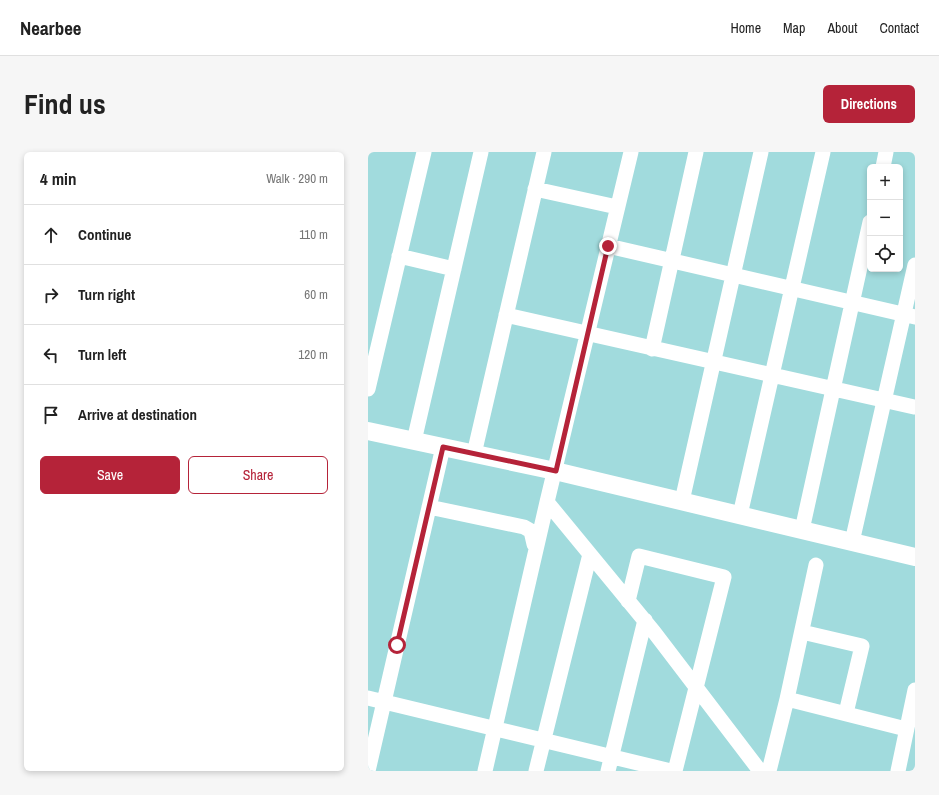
<!DOCTYPE html>
<html lang="en">
<head>
<meta charset="utf-8">
<style>
  :root { --surface:#fff; --page:#f6f6f6; --text:#222; --muted:#767676; --line:#e0e0e0; --accent:#b52339 }
  body { margin:0; font-family:"Archivo Narrow",sans-serif; background:var(--page); color:var(--text) }
  .controls { position:absolute; right:12px; top:12px; display:grid; overflow:hidden; border-radius:6px; box-shadow:0 2px 6px #0003 }
  .controls button { width:36px; height:36px; display:grid; place-items:center; padding:0; border:0; border-bottom:1px solid var(--line); background:var(--surface); color:var(--text); font:20px sans-serif }
  .stop { position:absolute; width:12px; height:12px; margin:-9px; border:3px solid #b52339; border-radius:50%; background:#fff }
  .stop.end { background:#b52339; border-color:#fff; box-shadow:0 1px 4px #0008 }
  .list { margin:0; padding:0; list-style:none }
  h2 { display:flex; justify-content:space-between; align-items:center; height:52px; margin:0; padding:0 16px; font-size:17px }
  h2 small { font-size:13px; font-weight:400; color:var(--muted) }
  .list li { display:grid; grid-template-columns:26px 1fr auto; gap:12px; align-items:center; box-sizing:border-box; height:60px; padding:0 16px; border-top:1px solid var(--line) }
  .list b { display:block; font-size:15px; white-space:nowrap }
  .list em { font-size:13px; font-style:normal; color:var(--muted) }
  .actions { display:flex; gap:8px; padding:12px 16px }
  .actions a { flex:1; padding:9px 0; border:1px solid var(--accent); border-radius:6px; text-align:center; font-size:14px; color:var(--accent) }
  .actions .main { background:var(--accent); color:#fff }
  .icon { flex:none; width:22px; height:22px; fill:none; stroke:currentColor; stroke-width:2; stroke-linecap:round; stroke-linejoin:round }
  .map { position:relative; flex:none; width:547px; height:619px; overflow:hidden; border-radius:6px }
  header { display:flex; align-items:center; gap:24px; box-sizing:border-box; height:56px; padding:0 20px; background:var(--surface); border-bottom:1px solid var(--line) }
  header strong { font-size:19px }
  nav { display:flex; gap:22px; margin-inline-start:auto; font-size:14px }
  .intro { display:flex; align-items:center; justify-content:space-between; box-sizing:border-box; height:96px; padding:0 24px }
  h1 { margin:0; font-size:28px }
  .button { padding:10px 18px; border-radius:6px; background:var(--accent); color:#fff; font-size:14px; font-weight:700 }
  main { display:flex; gap:24px; padding:0 24px }
  aside { flex:1; background:var(--surface); border-radius:6px; box-shadow:0 2px 6px #0003 }
  .map>svg:first-child { display:block }
  .lines { fill:none; stroke-linecap:round; stroke-linejoin:round }
  .minor { stroke:#fff; stroke-width:15 }
  .major { stroke:#fff; stroke-width:18 }
  .route { stroke:#b52339; stroke-width:5 }
</style>
</head>
<body>
<header>
<strong>Nearbee</strong>
<nav><a>Home</a><a>Map</a><a>About</a><a>Contact</a></nav>
</header>
<div class="intro"><h1>Find us</h1><a class="button">Directions</a></div>
<main>
<aside>
<h2>4 min<small>Walk · 290 m</small></h2>
<ul class="list">
<li><svg class="icon" aria-label="ahead" viewBox="0 0 24 24"><path d="M12 20V5M6 11l6-6 6 6"/></svg><div><b>Continue</b></div><em>110 m</em></li>
<li><svg class="icon" aria-label="right" viewBox="0 0 24 24"><path d="M7 20v-9h11M14 6l5 5-5 5"/></svg><div><b>Turn right</b></div><em>60 m</em></li>
<li><svg class="icon" aria-label="left" viewBox="0 0 24 24"><path d="M17 20v-9H6M10 6l-5 5 5 5"/></svg><div><b>Turn left</b></div><em>120 m</em></li>
<li><svg class="icon" aria-label="arrive" viewBox="0 0 24 24"><path d="M6 21V4h12l-3 4 3 4H6"/></svg><div><b>Arrive at destination</b></div></li>
</ul>
<div class="actions"><a class="main">Save</a><a>Share</a></div>
</aside>
<div class="map">
<svg width="547" height="619" viewBox="0 0 547 619">
  <rect width="100%" height="100%" fill="#a1dbdd"/>
  <g class="lines">
    <!-- minor -->
    <path class="minor" d="M263,0L179,350L286,480L392,619
      M515,15L518,0
      M167,37L249,55
      M240,94L547,165
      M31,104L86,117
      M138,163L546,255
      M284,197L328,0
      M0,237L56,0
      M46,289L113,0
      M106,302L176,0
      M314,349L393,0
      M61,355L156,375L163,379L166,392L169,393
      M372,363L455,0
      M434,378L502,70
      M484,390L547,113
      M260,449L271,404L356,425L307,619
      M434,480L494,494L478,561
      M0,546L303,619
      M419,547L538,577
      M0,619L75,295
      M117,619L179,350
      M168,619L222,402
      M240,619L277,468
      M401,619L419,547L448,413
      M530,619L547,538"/>
    <!-- major -->
    <path class="major" d="M0,279L187,319L547,405"/>
  </g>
  <g class="lines">
    <!-- route -->
    <path class="route" d="M29,493L75,295L188,319L240,94"/>
  </g>
</svg>
<div class="controls">
<button>+</button>
<button>−</button>
<button><svg class="icon" aria-label="locate" viewBox="0 0 24 24"><circle cx="12" cy="12" r="6"/><path d="M12 2v4M12 18v4M2 12h4M18 12h4"/></svg></button>
</div>
<div class="stop" style="left:29px;top:493px"></div>
<div class="stop end" style="left:240px;top:94px"></div>
</div>
</main>
</body>
</html>
